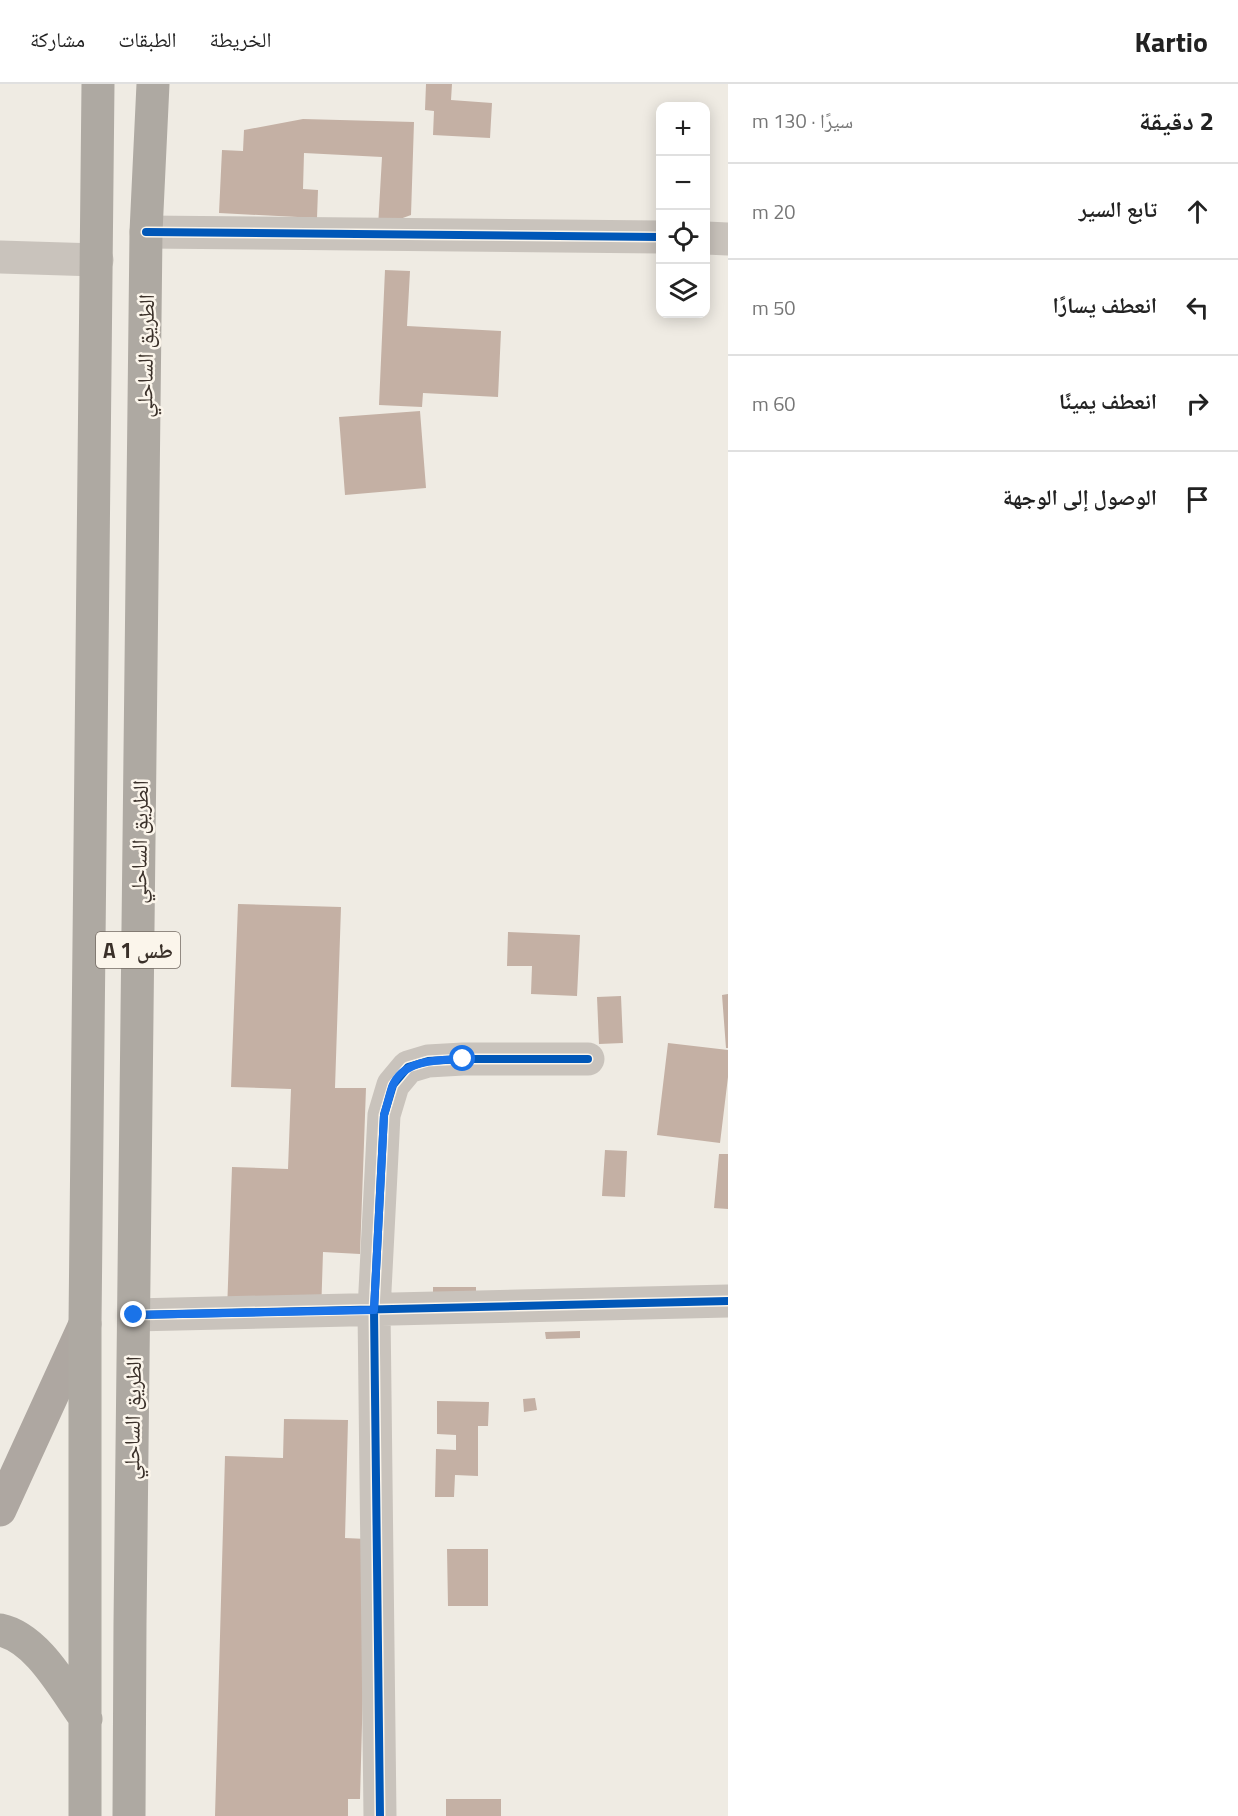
<!DOCTYPE html>
<html lang="ar">
<head>
<meta charset="utf-8">
<style>
  :root { --surface:#fff; --page:#f2f2f2; --text:#222; --muted:#767676; --line:#e0e0e0 }
  body { margin:0; font-family:"Titillium Web","Noto Naskh Arabic",sans-serif; background:var(--page); color:var(--text); direction:rtl }
  .controls { position:absolute; right:18px; top:18px; display:grid; overflow:hidden; border-radius:12px; box-shadow:0 3px 15px #0003 }
  .controls button { width:54px; height:54px; display:grid; place-items:center; padding:0; border:0; border-bottom:2px solid var(--line); background:var(--surface); color:var(--text); font:30px sans-serif }
  .stop { position:absolute; width:18px; height:18px; margin:-14px; border:4px solid #1a73e8; border-radius:50%; background:#fff }
  .stop.end { background:#1a73e8; border-color:#fff; box-shadow:0 2px 6px #0008 }
  .list { margin:0; padding:0; list-style:none }
  h2 { display:flex; justify-content:space-between; align-items:center; height:78px; margin:0; padding:0 24px; font-size:26px }
  h2 small { font-size:20px; font-weight:400; color:var(--muted) }
  .list li { display:grid; grid-template-columns:39px 1fr auto; gap:18px; align-items:center; box-sizing:border-box; height:96px; padding:0 24px; border-top:2px solid var(--line) }
  .list b { display:block; font-size:22px; white-space:nowrap }
  .list em { font-size:20px; font-style:normal; color:var(--muted) }
  .icon { flex:none; width:33px; height:33px; fill:none; stroke:currentColor; stroke-width:2; stroke-linecap:round; stroke-linejoin:round }
  .map { position:relative; flex:none; width:728px; height:1732px; overflow:hidden; direction:ltr }
  header { display:flex; align-items:center; gap:36px; box-sizing:border-box; height:84px; padding:0 30px; background:var(--surface); border-bottom:2px solid var(--line) }
  header strong { font-size:28px }
  nav { display:flex; gap:33px; margin-inline-start:auto; font-size:21px }
  main { display:flex }
  aside { flex:1; background:var(--surface) }
  .map>svg:first-child { display:block }
  .building { fill:#c4b0a4 }
  .lines { fill:none; stroke-linecap:round; stroke-linejoin:round }
  .minor { stroke:#c9c3bc; stroke-width:33 }
  .major { stroke:#aea7a1; stroke-width:33 }
  .highway { stroke:#aea9a2; stroke-width:33 }
  .cycleway-casing { stroke:#fbf5eb; stroke-width:11 }
  .cycleway { stroke:#0057b8; stroke-width:8 }
  .route { stroke:#1a73e8; stroke-width:8 }
  .labels { text-anchor:middle; dominant-baseline:central; stroke-width:5; stroke-linejoin:round; paint-order:stroke }
  .shield { fill:#fbf5eb; stroke:#746b63; stroke-width:1.5 }
  .shield-label { font-size:21px; font-weight:bold; fill:#3a3029 }
  .street-label { font-size:22px; fill:#3a3029; stroke:#fbf5eb }
</style>
</head>
<body>
<header>
<strong>Kartio</strong>
<nav><a>الخريطة</a><a>الطبقات</a><a>مشاركة</a></nav>
</header>
<main>
<aside>
<h2>2 دقيقة<small>سيرًا · 130 m</small></h2>
<ul class="list">
<li><svg class="icon" aria-label="ahead" viewBox="0 0 24 24"><path d="M12 20V5M6 11l6-6 6 6"/></svg><div><b>تابع السير</b></div><em>20 m</em></li>
<li><svg class="icon" aria-label="left" viewBox="0 0 24 24"><path d="M17 20v-9H6M10 6l-5 5 5 5"/></svg><div><b>انعطف يسارًا</b></div><em>50 m</em></li>
<li><svg class="icon" aria-label="right" viewBox="0 0 24 24"><path d="M7 20v-9h11M14 6l5 5-5 5"/></svg><div><b>انعطف يمينًا</b></div><em>60 m</em></li>
<li><svg class="icon" aria-label="arrive" viewBox="0 0 24 24"><path d="M6 21V4h12l-3 4 3 4H6"/></svg><div><b>الوصول إلى الوجهة</b></div></li>
</ul>
</aside>
<div class="map">
<svg width="728" height="1732" viewBox="0 0 728 1732">
  <rect width="100%" height="100%" fill="#efebe3"/>
  <!-- building -->
  <path class="building" d="M426,0H452L451,16L492,19L490,54L433,51L434,27L425,26Z
    M303,35L414,38L411,131L378,143L382,73L304,69L303,105L318,106L317,134L219,129L222,66L243,67L244,46Z
    M385,186L410,187L407,242L501,247L498,313L423,309L422,323L379,321Z
    M420,327L426,404L345,411L339,333Z
    M238,820L341,823L335,1004H366L360,1170L323,1168L321,1231L227,1228L232,1083L288,1085L291,1005L231,1003Z
    M508,848L580,851L577,912L531,910L532,882H507Z
    M728,910V964H726L722,911Z
    M621,912L623,959L599,960L597,913Z
    M668,959L728,966V993L720,1059L657,1051Z
    M605,1066L627,1067L625,1113L602,1112Z
    M719,1070H728V1125L714,1124Z
    M433,1203H476V1223L433,1224Z
    M580,1247V1254L546,1255L545,1248Z
    M535,1314L537,1326L524,1328L523,1315Z
    M437,1317L489,1318L488,1342H478V1392L455,1391L454,1413H435L436,1365L456,1366V1351L437,1350Z
    M284,1335L348,1336L345,1454L367,1455L360,1715H348V1732H215L225,1372L283,1374Z
    M447,1465H488V1522H448Z
    M446,1715H501V1732H446Z"/>
  <g class="lines">
    <!-- minor -->
    <path class="minor" d="M146,148L660,153
      M706,154L728,155
      M0,173L97,176
      M134,1231L728,1217
      M380,1732L374,1226L384,1031L393,1001L408,983L428,977L463,975H588"/>
    <!-- major -->
    <path class="major" d="M0,1426L85,1240"/>
    <!-- highway -->
    <path class="highway" d="M0,1546C38,1554 64,1605 86,1635
      M85,1732V1240L98,0
      M129,1732L130,1540L146,148L153,0"/>
    <defs>
      <path id="cycleway" d="M146,148L660,153
        M134,1231L728,1217
        M380,1732L374,1226L384,1031L393,1001L408,983L428,977L463,975H588"/>
    </defs>
    <!-- cycleway casing -->
    <use href="#cycleway" class="cycleway-casing"/>
    <!-- cycleway -->
    <use href="#cycleway" class="cycleway"/>
  </g>
  <g class="lines">
    <!-- route -->
    <path class="route" d="M134,1231L374,1226L384,1031C387,1022 389,1012 392,1003C403,975 438,976 463,975"/>
  </g>
  <g class="labels">
    <!-- shield labels -->
    <rect class="shield" x="96" y="848" width="84" height="36" rx="4.5"/>
    <g class="shield-label">
      <text x="138" y="866">A 1 طس</text>
    </g>
    <!-- street labels -->
    <g class="street-label">
      <text transform="translate(145 272) rotate(-89)">الطريق الساحلي</text>
      <text transform="translate(139 758) rotate(-89)">الطريق الساحلي</text>
      <text transform="translate(132 1334) rotate(-89)">الطريق الساحلي</text>
    </g>
  </g>
</svg>
<div class="controls">
<button>+</button>
<button>−</button>
<button><svg class="icon" aria-label="locate" viewBox="0 0 24 24"><circle cx="12" cy="12" r="6"/><path d="M12 2v4M12 18v4M2 12h4M18 12h4"/></svg></button>
<button><svg class="icon" aria-label="layers" viewBox="0 0 24 24"><path d="M12 4l9 5-9 5-9-5zM3 14l9 5 9-5"/></svg></button>
</div>
<div class="stop" style="left:463px;top:975px"></div>
<div class="stop end" style="left:134px;top:1231px"></div>
</div>
</main>
</body>
</html>
